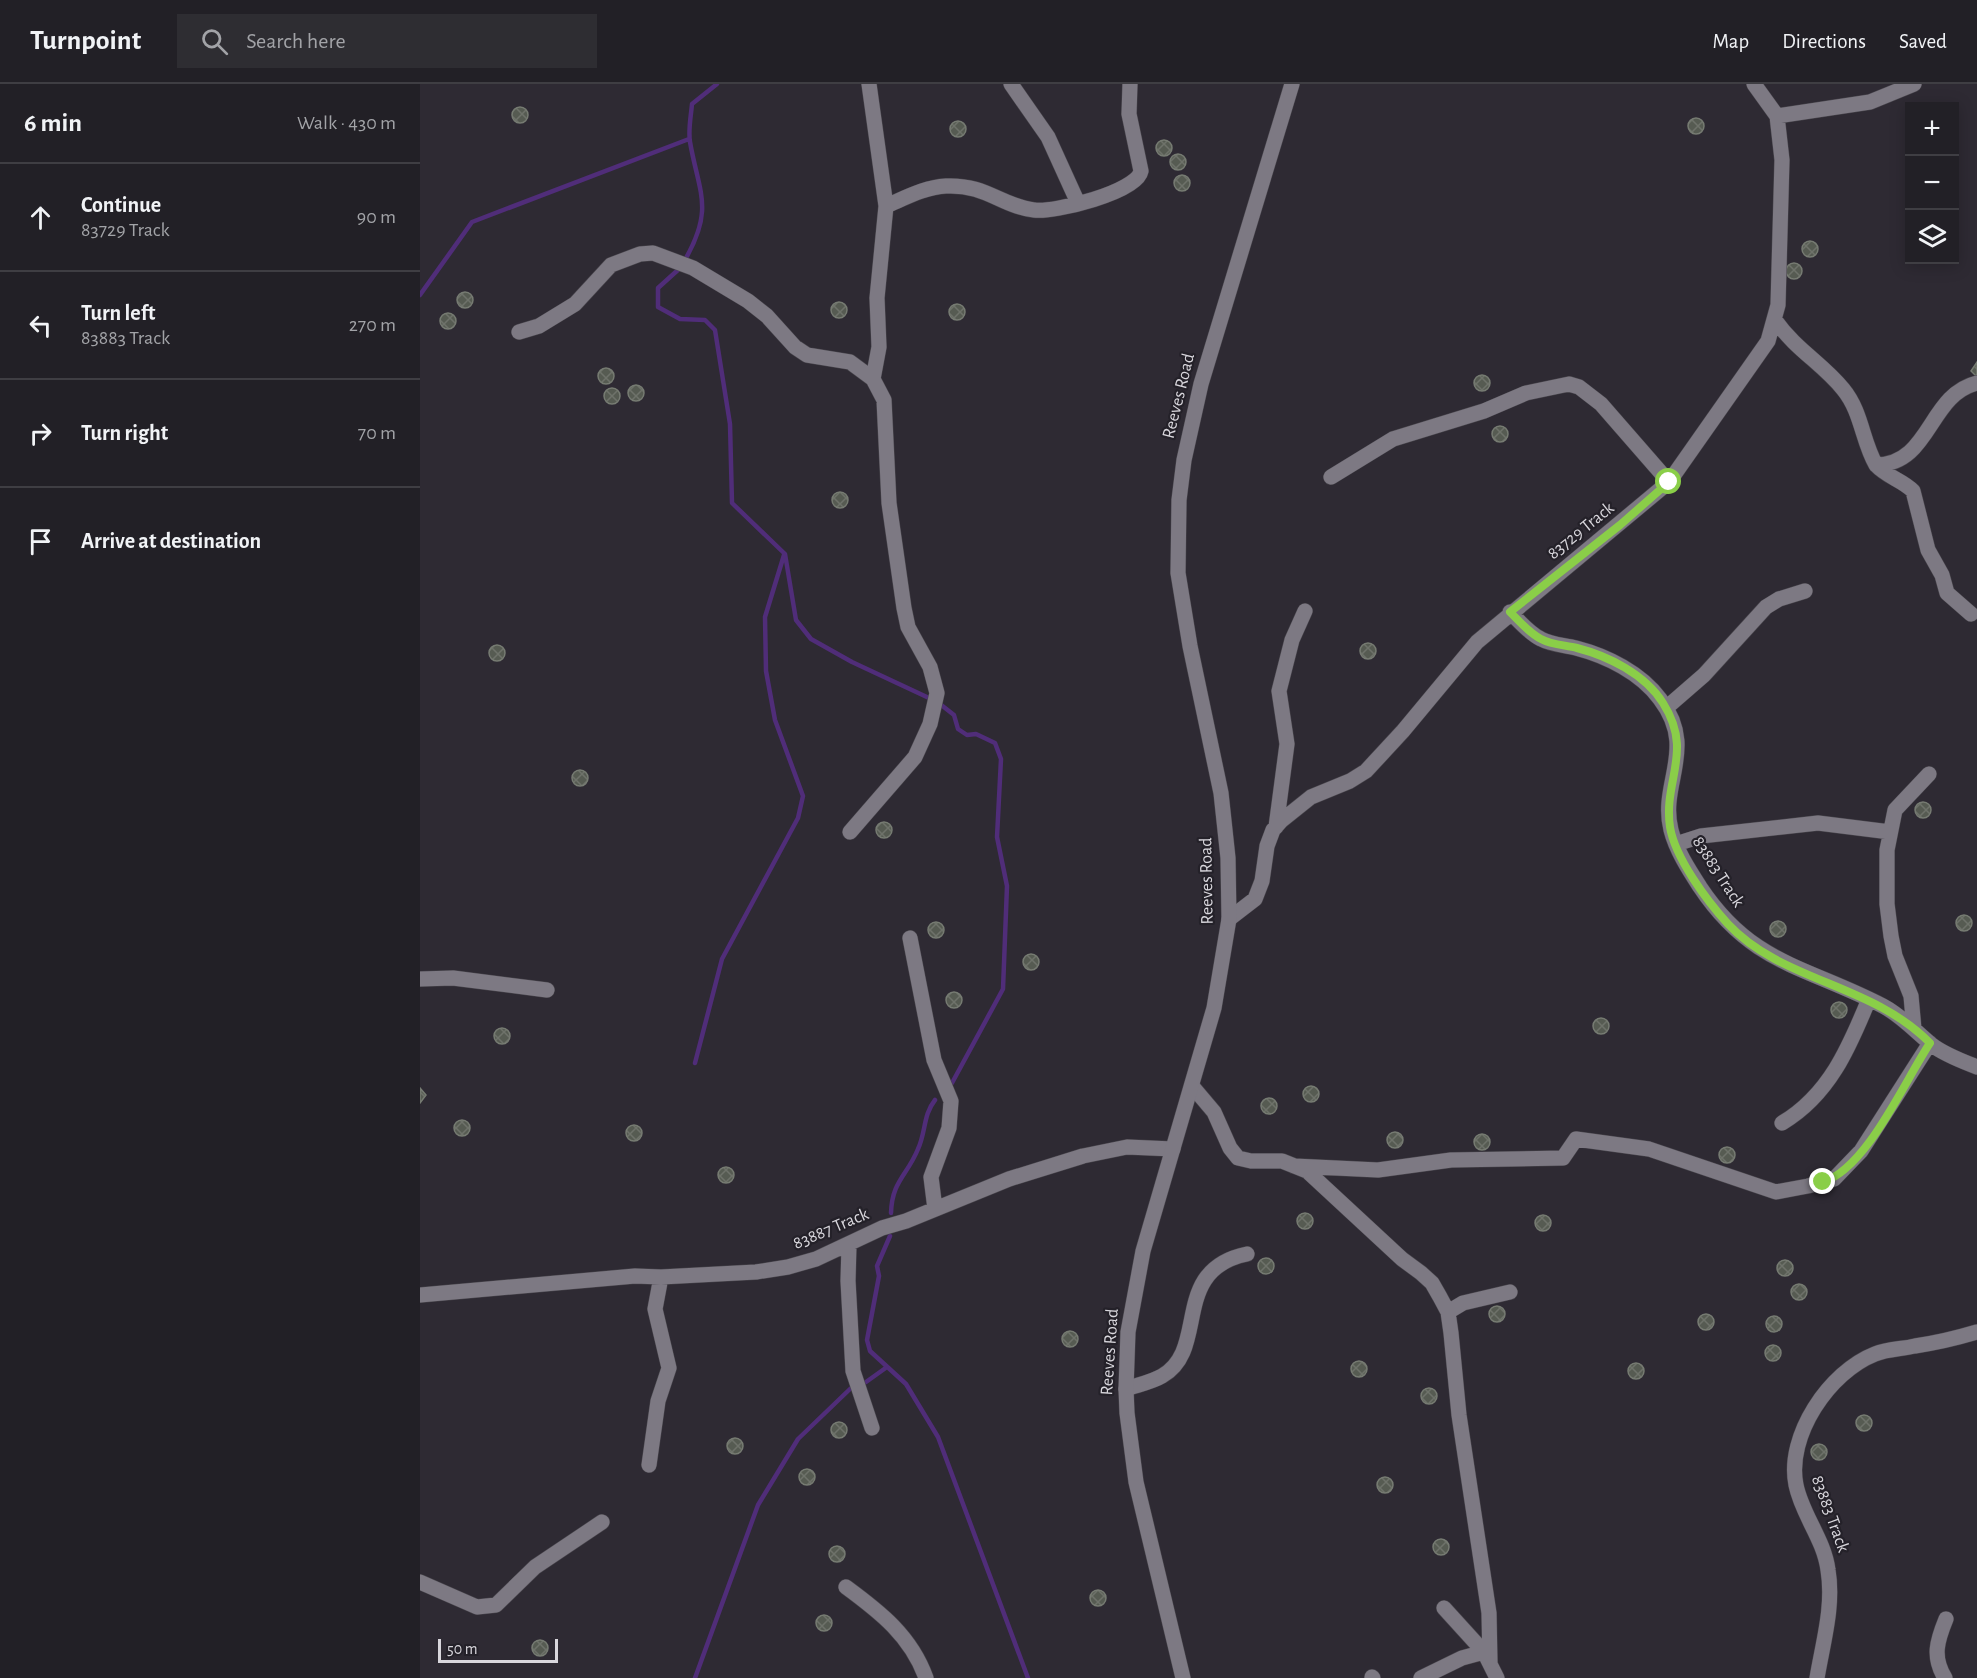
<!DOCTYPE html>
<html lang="en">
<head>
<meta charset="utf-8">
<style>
  :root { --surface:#222026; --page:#2e2d32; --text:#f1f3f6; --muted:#a2a3a7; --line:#3f3e43 }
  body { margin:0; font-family:"Alegreya Sans",sans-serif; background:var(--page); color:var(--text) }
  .controls { position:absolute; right:18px; top:18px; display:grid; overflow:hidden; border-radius:0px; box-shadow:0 3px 15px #0003 }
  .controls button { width:54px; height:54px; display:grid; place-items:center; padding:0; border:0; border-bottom:2px solid var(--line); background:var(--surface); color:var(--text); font:30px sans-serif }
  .scale { position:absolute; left:18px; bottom:15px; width:120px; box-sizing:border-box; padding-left:6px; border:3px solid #d9d7dd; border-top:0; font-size:16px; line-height:21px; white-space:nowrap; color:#d9d7dd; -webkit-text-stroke:4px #242129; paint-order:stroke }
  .stop { position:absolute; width:18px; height:18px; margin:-14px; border:4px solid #8ace48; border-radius:50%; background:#fff }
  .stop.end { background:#8ace48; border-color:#fff; box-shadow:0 2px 6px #0008 }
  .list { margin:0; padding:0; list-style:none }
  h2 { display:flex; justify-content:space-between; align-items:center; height:78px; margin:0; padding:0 24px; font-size:26px }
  h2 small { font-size:20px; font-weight:400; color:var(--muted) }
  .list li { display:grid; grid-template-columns:39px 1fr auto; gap:18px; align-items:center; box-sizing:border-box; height:108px; padding:0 24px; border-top:2px solid var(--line) }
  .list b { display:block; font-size:22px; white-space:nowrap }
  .list p { margin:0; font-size:20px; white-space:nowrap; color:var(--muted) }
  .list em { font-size:20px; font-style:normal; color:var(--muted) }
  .icon { flex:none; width:33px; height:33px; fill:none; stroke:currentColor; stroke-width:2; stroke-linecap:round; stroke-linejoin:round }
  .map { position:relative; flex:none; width:1557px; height:1594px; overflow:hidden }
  header { display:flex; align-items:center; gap:36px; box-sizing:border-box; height:84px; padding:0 30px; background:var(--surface); border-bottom:2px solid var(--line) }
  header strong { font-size:28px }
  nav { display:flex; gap:33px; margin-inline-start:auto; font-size:21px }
  .search { width:420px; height:54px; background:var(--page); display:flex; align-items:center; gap:15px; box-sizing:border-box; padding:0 21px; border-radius:0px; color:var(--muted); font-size:22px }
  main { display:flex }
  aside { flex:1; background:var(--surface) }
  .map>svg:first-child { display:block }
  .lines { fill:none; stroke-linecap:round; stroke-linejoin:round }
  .stream { stroke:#502d79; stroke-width:4.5 }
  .building { fill:url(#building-cross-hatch); stroke:#767b72; stroke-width:1.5 }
  .street-casing { stroke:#49464d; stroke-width:16 }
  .secondary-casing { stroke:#49464d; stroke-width:16 }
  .street { stroke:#7d7983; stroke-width:15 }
  .secondary { stroke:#7d7983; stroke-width:15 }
  .route { stroke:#8ace48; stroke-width:8 }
  .labels { text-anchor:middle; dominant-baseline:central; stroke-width:4.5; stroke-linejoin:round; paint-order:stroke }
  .street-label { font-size:18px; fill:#d9d7dd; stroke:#242129 }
</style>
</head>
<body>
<header>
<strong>Turnpoint</strong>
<div class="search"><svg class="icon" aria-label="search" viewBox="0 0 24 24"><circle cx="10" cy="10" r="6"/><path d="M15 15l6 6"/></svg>Search here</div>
<nav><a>Map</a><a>Directions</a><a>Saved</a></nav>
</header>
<main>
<aside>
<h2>6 min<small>Walk · 430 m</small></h2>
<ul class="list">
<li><svg class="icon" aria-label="ahead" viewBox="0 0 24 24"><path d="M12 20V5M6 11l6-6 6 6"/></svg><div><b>Continue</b><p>83729 Track</p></div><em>90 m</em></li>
<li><svg class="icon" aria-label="left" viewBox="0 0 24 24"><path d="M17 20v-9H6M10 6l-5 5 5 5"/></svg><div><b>Turn left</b><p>83883 Track</p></div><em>270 m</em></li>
<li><svg class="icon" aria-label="right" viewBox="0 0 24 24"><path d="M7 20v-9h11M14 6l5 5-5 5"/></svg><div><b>Turn right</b></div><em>70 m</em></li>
<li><svg class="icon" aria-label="arrive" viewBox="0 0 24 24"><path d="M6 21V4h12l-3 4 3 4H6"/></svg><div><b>Arrive at destination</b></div></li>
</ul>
</aside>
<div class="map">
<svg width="1557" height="1594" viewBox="0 0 1557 1594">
  <defs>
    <pattern id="building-cross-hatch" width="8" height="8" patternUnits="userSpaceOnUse" patternTransform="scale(1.5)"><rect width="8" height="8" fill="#565b52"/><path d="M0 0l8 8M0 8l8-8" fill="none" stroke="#6e726a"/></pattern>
  </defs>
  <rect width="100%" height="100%" fill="#2e2a33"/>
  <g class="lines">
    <!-- stream -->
    <path class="stream" d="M266,174C294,124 279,109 270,58C268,46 271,32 272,20L297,0
      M259,185L238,204V223L260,235L285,236L295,246L310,340L312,419L365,470L376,536L391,555L432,578L509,614
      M0,211L52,138L269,55
      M520,620L534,631L538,645L547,651L556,650L575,659L581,675L577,753L587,802L583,905L532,999
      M275,979L302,875L378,734L383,712L355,636L346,587L345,533L364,471
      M471,1129C472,1097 487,1092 498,1065C506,1048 503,1031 515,1016
      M470,1152L457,1182L459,1192L447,1256L450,1267L486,1300L518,1353L608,1594
      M446,1298L467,1283
      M275,1594L338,1421L378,1355L430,1305"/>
  </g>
  <!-- building -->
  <path class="building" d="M92 31a8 8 0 1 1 16 0a8 8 0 1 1-16 0Z
    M1268 42a8 8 0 1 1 16 0a8 8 0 1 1-16 0Z
    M530 45a8 8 0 1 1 16 0a8 8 0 1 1-16 0Z
    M736 64a8 8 0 1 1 16 0a8 8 0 1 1-16 0Z
    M750 78a8 8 0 1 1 16 0a8 8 0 1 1-16 0Z
    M754 99a8 8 0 1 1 16 0a8 8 0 1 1-16 0Z
    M1382 165a8 8 0 1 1 16 0a8 8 0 1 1-16 0Z
    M1366 187a8 8 0 1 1 16 0a8 8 0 1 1-16 0Z
    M37 216a8 8 0 1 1 16 0a8 8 0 1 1-16 0Z
    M411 226a8 8 0 1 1 16 0a8 8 0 1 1-16 0Z
    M529 228a8 8 0 1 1 16 0a8 8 0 1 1-16 0Z
    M20 237a8 8 0 1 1 16 0a8 8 0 1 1-16 0Z
    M1557,278V293L1551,287Z
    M178 292a8 8 0 1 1 16 0a8 8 0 1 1-16 0Z
    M1054 299a8 8 0 1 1 16 0a8 8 0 1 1-16 0Z
    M208 309a8 8 0 1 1 16 0a8 8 0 1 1-16 0Z
    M184 312a8 8 0 1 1 16 0a8 8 0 1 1-16 0Z
    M1072 350a8 8 0 1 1 16 0a8 8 0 1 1-16 0Z
    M412 416a8 8 0 1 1 16 0a8 8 0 1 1-16 0Z
    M940 567a8 8 0 1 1 16 0a8 8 0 1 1-16 0Z
    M69 569a8 8 0 1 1 16 0a8 8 0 1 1-16 0Z
    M152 694a8 8 0 1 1 16 0a8 8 0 1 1-16 0Z
    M1495 726a8 8 0 1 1 16 0a8 8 0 1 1-16 0Z
    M456 746a8 8 0 1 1 16 0a8 8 0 1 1-16 0Z
    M1536 839a8 8 0 1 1 16 0a8 8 0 1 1-16 0Z
    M1350 845a8 8 0 1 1 16 0a8 8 0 1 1-16 0Z
    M508 846a8 8 0 1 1 16 0a8 8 0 1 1-16 0Z
    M603 878a8 8 0 1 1 16 0a8 8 0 1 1-16 0Z
    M526 916a8 8 0 1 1 16 0a8 8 0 1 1-16 0Z
    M1411 926a8 8 0 1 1 16 0a8 8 0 1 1-16 0Z
    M1173 942a8 8 0 1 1 16 0a8 8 0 1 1-16 0Z
    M74 952a8 8 0 1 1 16 0a8 8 0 1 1-16 0Z
    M883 1010a8 8 0 1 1 16 0a8 8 0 1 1-16 0Z
    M0,1004L6,1011L0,1019Z
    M841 1022a8 8 0 1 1 16 0a8 8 0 1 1-16 0Z
    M34 1044a8 8 0 1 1 16 0a8 8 0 1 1-16 0Z
    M206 1049a8 8 0 1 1 16 0a8 8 0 1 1-16 0Z
    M967 1056a8 8 0 1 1 16 0a8 8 0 1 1-16 0Z
    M1054 1058a8 8 0 1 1 16 0a8 8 0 1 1-16 0Z
    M1299 1071a8 8 0 1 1 16 0a8 8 0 1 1-16 0Z
    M298 1091a8 8 0 1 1 16 0a8 8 0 1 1-16 0Z
    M877 1137a8 8 0 1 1 16 0a8 8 0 1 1-16 0Z
    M1115 1139a8 8 0 1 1 16 0a8 8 0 1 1-16 0Z
    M838 1182a8 8 0 1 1 16 0a8 8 0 1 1-16 0Z
    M1357 1184a8 8 0 1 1 16 0a8 8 0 1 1-16 0Z
    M1371 1208a8 8 0 1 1 16 0a8 8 0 1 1-16 0Z
    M1069 1230a8 8 0 1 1 16 0a8 8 0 1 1-16 0Z
    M1278 1238a8 8 0 1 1 16 0a8 8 0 1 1-16 0Z
    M1346 1240a8 8 0 1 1 16 0a8 8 0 1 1-16 0Z
    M642 1255a8 8 0 1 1 16 0a8 8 0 1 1-16 0Z
    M1345 1269a8 8 0 1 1 16 0a8 8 0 1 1-16 0Z
    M931 1285a8 8 0 1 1 16 0a8 8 0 1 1-16 0Z
    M1208 1287a8 8 0 1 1 16 0a8 8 0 1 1-16 0Z
    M1001 1312a8 8 0 1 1 16 0a8 8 0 1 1-16 0Z
    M1436 1339a8 8 0 1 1 16 0a8 8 0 1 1-16 0Z
    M411 1346a8 8 0 1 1 16 0a8 8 0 1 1-16 0Z
    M307 1362a8 8 0 1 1 16 0a8 8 0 1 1-16 0Z
    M1391 1368a8 8 0 1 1 16 0a8 8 0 1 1-16 0Z
    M379 1393a8 8 0 1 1 16 0a8 8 0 1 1-16 0Z
    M957 1401a8 8 0 1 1 16 0a8 8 0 1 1-16 0Z
    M1013 1463a8 8 0 1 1 16 0a8 8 0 1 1-16 0Z
    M409 1470a8 8 0 1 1 16 0a8 8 0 1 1-16 0Z
    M670 1514a8 8 0 1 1 16 0a8 8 0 1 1-16 0Z
    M396 1539a8 8 0 1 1 16 0a8 8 0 1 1-16 0Z
    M112 1564a8 8 0 1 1 16 0a8 8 0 1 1-16 0Z"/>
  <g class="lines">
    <defs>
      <path id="street" d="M591,0L628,53L658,119
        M1357,32L1450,18L1494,0
        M466,122C485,114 505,103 526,102C566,100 581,122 614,126C634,129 717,108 721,87L709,30L710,0
        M1355,236C1376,266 1402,279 1423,305C1442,328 1442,357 1456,381C1511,380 1508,311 1557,299
        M99,248L119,242L155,220L191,181L220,170L233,169L273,184L328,217L347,232L375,263L387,271L430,278L453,295
        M1456,381C1467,393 1482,396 1493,407L1508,466L1522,491L1527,509L1551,530
        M911,393L973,355L1064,327L1106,309L1149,300L1159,303L1181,320L1249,398
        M1090,528C1100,538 1109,549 1121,555C1132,561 1145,561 1156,564C1187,572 1221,589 1240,615C1278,665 1239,699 1251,746C1256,766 1269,786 1280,803C1332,881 1386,882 1463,922C1482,932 1496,948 1512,961C1525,971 1542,977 1557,983
        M1246,624L1284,591L1346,523L1359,515L1385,507
        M856,743L867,660L859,607L872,556L885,527
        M430,748L495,673L510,640L517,609L510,583L488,543L484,524L469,419L464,316L453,295L459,263L457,214L466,122L449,0
        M1256,760L1281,752L1398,739L1470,748
        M809,835L835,815L842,797L847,762L853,746L861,737L891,713L930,697L946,687L983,647L1057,558L1249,398L1348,257L1358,221L1362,76L1357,32L1334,0
        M490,854L514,976L531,1017L529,1044L511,1093L515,1125
        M0,895L33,894L127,906
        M1494,945L1491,912L1475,872L1471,852L1467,820V766L1475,726L1509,690
        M772,1002L794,1028L810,1064L818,1074L831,1077H862L887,1087L982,1175L1001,1189L1012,1199L1020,1213L1028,1228L1031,1249L1039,1331L1069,1529L1070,1578
        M1362,1039C1409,1011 1429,964 1449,915
        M874,1082L958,1086L1031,1076L1143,1074L1156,1055L1229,1065L1356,1108L1388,1102L1414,1095L1441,1067L1510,959
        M429,1161L428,1197L433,1287L452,1344
        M0,1211L215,1192L241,1193L336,1188L368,1183L396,1175L462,1144L486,1137L589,1095L663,1072L707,1063L753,1065
        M1028,1228L1043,1219L1090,1208
        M706,1305C717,1301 732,1298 742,1292C790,1265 749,1186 827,1170
        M229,1381L238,1317L249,1284L235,1225L241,1193
        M0,1498L57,1523L76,1521L115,1483L182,1438
        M426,1503C460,1528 491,1552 506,1594
        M1024,1524L1064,1568L1077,1594
        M952,1593L953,1594
        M1001,1594L1042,1574L1064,1568
        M1397,1594C1403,1558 1414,1522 1408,1486C1404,1455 1382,1431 1376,1401C1366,1352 1409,1288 1455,1270C1467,1265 1482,1265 1495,1262C1516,1259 1537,1254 1557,1248
        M1525,1594C1512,1573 1517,1557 1526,1535"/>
      <path id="secondary" d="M763,1594L716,1398L707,1329L706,1305L708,1248L723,1167L794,924L809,835L808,774L801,709L770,562L758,489L759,416L764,376L781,300L872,0"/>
    </defs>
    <!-- street casing -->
    <use href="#street" class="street-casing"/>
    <!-- secondary casing -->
    <use href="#secondary" class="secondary-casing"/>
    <!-- street -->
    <use href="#street" class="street"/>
    <!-- secondary -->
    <use href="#secondary" class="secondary"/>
  </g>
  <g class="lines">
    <!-- route -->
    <path class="route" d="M1249,398L1200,441L1090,528C1100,538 1109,549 1121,555C1132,561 1145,561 1157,564C1188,572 1225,590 1243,619C1274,668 1243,696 1250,743C1255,774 1287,817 1308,840C1362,898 1451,899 1510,959C1484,998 1447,1084 1403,1098"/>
  </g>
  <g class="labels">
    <!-- street labels -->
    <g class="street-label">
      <text transform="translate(759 312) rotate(-76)">Reeves Road</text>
      <text transform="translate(1161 447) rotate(-39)">83729 Track</text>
      <text transform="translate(1298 788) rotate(57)">83883 Track</text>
      <text transform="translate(787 797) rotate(-91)">Reeves Road</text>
      <text transform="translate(411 1145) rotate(-23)">83887 Track</text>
      <text transform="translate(690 1268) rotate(-86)">Reeves Road</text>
      <text transform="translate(1410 1430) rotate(70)">83883 Track</text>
    </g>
  </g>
</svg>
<div class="controls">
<button>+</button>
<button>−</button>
<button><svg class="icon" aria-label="layers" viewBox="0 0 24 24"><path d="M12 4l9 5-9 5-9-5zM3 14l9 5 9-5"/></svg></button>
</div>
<div class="scale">50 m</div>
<div class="stop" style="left:1249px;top:398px"></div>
<div class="stop end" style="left:1403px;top:1098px"></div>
</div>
</main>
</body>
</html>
